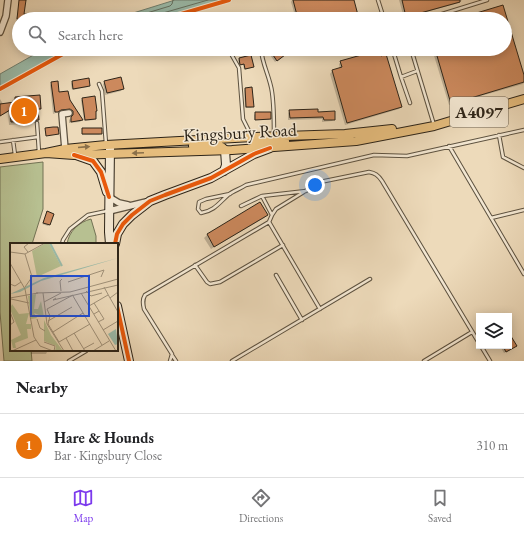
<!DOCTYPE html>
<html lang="en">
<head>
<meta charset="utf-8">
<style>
  :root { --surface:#fff; --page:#f6f6f6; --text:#202124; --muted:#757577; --line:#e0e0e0; --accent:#7c3aed }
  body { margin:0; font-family:"EB Garamond",serif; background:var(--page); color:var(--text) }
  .controls { position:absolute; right:12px; bottom:12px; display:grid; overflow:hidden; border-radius:0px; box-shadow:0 2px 10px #0003 }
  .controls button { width:36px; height:36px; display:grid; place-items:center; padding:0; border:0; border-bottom:1px solid var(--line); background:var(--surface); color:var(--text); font:20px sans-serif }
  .you { position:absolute; left:315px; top:185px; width:14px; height:14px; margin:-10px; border:3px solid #fff; border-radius:50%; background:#1a73e8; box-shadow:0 0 0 6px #1a73e833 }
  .badge { display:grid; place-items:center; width:26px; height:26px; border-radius:50%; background:var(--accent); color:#fff; font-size:13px; font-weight:700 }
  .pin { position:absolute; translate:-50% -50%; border:2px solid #fff; box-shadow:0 1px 4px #0006 }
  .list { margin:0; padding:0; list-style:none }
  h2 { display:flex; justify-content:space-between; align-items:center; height:52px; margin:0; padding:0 16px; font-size:17px }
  h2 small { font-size:13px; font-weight:400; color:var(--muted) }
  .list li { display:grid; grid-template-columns:26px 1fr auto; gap:12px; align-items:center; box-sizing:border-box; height:64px; padding:0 16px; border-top:1px solid var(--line) }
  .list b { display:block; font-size:15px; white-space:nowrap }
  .list p { margin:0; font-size:13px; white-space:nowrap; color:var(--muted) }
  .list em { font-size:13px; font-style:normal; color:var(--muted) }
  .icon { flex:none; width:22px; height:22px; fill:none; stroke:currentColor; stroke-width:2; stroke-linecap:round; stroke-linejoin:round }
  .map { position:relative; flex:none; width:524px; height:361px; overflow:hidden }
  .search { position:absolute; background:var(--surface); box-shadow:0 2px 10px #0003; left:12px; right:12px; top:12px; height:44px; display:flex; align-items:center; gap:10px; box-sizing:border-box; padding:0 14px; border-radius:22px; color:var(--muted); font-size:15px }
  .sheet { height:116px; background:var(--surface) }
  nav { display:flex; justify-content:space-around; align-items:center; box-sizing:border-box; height:56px; border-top:1px solid var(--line); background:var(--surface); font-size:11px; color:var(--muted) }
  nav a { display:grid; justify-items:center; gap:2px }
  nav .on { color:var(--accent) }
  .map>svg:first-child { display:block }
  .green { fill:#b7c091; stroke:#727254 }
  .water { fill:#9abbaa; stroke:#6e7f70 }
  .shadow { fill:#0003; fill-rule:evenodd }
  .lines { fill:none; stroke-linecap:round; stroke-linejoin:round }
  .shore { stroke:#647061; stroke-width:1 }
  .building { fill:#cc895d; stroke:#2d2418 }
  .lane-casing { stroke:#5d5240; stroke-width:4.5 }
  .street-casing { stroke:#5d5240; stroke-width:8 }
  .secondary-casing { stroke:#2d2418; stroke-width:10 }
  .primary-casing { stroke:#2d2418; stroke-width:10 }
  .lane { stroke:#f3e7d2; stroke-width:2.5 }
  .street { stroke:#f3e7d2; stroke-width:5.5 }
  .secondary { stroke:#f3e7d2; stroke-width:8 }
  .primary { stroke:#e6bd7d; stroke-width:8 }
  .cycleway-casing { stroke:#f3e7d2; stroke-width:6 }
  .cycleway { stroke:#e8590c; stroke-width:4 }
  .oneway { fill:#8a704a }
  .labels { text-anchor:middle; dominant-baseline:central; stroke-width:3; stroke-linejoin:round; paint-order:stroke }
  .shield { fill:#f3e7d2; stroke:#685e50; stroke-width:1 }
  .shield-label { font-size:17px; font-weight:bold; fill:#2d2418 }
  .street-label { font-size:18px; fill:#2d2418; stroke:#f3e7d2 }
  .inset-river { fill:none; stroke:#9abbaa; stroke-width:2 }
  .inset-road { fill:none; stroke:#a09179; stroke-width:1 }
  .view { fill:#1d4ed8; fill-opacity:0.15; stroke:#1d4ed8; stroke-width:2 }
  .inset-edge { fill:none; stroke:#2d2418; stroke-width:2 }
</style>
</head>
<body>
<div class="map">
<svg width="524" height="361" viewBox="0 0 524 361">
  <rect width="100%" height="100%" fill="#eddaba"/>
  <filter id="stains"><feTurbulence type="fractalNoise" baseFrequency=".005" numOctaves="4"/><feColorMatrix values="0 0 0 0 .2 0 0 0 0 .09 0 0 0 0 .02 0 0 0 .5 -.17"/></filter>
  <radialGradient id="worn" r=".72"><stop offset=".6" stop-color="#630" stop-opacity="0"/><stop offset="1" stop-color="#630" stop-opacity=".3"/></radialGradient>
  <!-- green -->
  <path class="green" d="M43,162V209L32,244H11V350H31L32,361H4L0,312V167Z
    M91,219L96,236V244H67C69,231 79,222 91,219Z"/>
  <!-- water -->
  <path class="water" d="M175,0H222L158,19H114Z
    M44,49H67L0,87V74Z"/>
  <!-- shadow -->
  <path class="shadow" d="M19,0H27L25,2L23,15L25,19H19V35L18,36L13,35L17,16Z
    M292,0H353L358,19H296L291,2Z
    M399,0H462L459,3L404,18Z
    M502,6L524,79V82L523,84L449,105L432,49H505V19H459Z
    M211,15L212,19H196Z
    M272,49H292L275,62L268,52Z
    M250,56L253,66L251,68L244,70L243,64L239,65L238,60L239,59Z
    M341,62L401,107L399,109L345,125L330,74L332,71L340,69L339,64Z
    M88,79L89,85L88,87L72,90L71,84L72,82Z
    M105,82L123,88L121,91L105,95L103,84Z
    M52,83L58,93L69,100L82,120L80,122L69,123V120L71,118L72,115L71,113L68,111L58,112L53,114L50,85ZM66,107L73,110V112Z
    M251,88L253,106L251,108H245L244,90L245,89Z
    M15,98L40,108L38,111V120L35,123L9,125L8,112L0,116V99L3,104H13L12,101Z
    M83,99L96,111L95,112V118L94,120L84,121L81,100Z
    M290,111L317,113L334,119L332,121L322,122V119L288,120V113Z
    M256,113L270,119L269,120H254V115Z
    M83,129L101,134L99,135H82V130Z
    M260,204L267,215L264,218L211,249L204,238L207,235Z
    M47,213L49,225L48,226L42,224Z
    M37,242L42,244H35Z
    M509,335L513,348L504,353L500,346H509Z
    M31,350H47V352L46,354H31Z"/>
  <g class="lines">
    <!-- shore -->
    <path class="shore" d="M127,19L170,6L172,4L173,0
      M160,19V15L163,13L208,0"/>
  </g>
  <!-- building -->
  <path class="building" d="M19,0H26L24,14H27L26,19H17Z
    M293,0H354L359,19H298Z
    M402,0H460V2L406,17Z
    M503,5L524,75V82L451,104L435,49H505V19H460V18Z
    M269,49H293L277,61Z
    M379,50L381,56L386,54L402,107L347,123L332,70L342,67L340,61Z
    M251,55L254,67L245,69L244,64L240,65L239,58Z
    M121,77L124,89L107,93L104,81Z
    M89,78L90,86L73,89L72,81Z
    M58,81L59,92L68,91L70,100L83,120L71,122V117L73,115V111L70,109L61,110L58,112H55L51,82Z
    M252,87L254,107H246L245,88Z
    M40,95L41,109H38L39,120L11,122L10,110L0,116V104L15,102V97Z
    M95,96L97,111H96V119L85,120L82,98Z
    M318,109V112L335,111V120H324L323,117L290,118L289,110Z
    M255,112H271V119L255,120Z
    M53,127H58L59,134L46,136L45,128Z
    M82,128H102V134H82Z
    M260,202L268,215L214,247L207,234Z
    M47,211L54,214L50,225L43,223Z
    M509,333L517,346L506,352L503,346H509Z"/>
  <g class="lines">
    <defs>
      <path id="lane" d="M378,0L384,19
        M426,19L487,0
        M219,49L230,52L239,68L243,119L251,135
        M261,49C262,64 270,77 272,92C274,106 274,121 274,136
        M411,49L434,125
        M394,54L401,77L417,71
        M401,77L410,103
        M99,84L102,91L106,144
        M499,135L503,157L524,168
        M38,137L39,153
        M13,140L15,155
        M0,142L38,137L37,123
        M449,146L524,274
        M230,194L206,199L199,202L198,209L201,213C214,211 219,203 228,195C233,191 240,189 246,185L374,155L407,156L524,130
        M262,196L306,191
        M241,206L262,196L272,215
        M491,218L524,210
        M269,222L320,309
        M62,244L63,240L70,229L88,215L107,211
        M195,265L207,282L210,284L220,282L283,245
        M276,275L302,320
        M481,346L490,361
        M172,355L176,361
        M69,361L86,351
        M170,361L172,354L144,309C143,304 142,300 145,295L269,222L272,215L276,209L320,182L369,172C375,173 378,175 382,181L479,343
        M232,361L370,279
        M424,361L472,332"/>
      <path id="street" d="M0,32L6,16L8,0
        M65,149L62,114L69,113
        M109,197L119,203L128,205
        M109,211L146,202"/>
      <path id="secondary" d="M76,155L93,161L101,172L107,192
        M224,171L226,165L225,150
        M110,244L109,232L110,147
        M115,244L117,234L123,224L132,215L150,201L165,195L211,178L254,154L270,148
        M117,306L129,361"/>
      <path id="primary" d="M253,137L254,143L285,141
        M193,146C203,145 217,142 224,149
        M46,153L74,155L232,150L356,141L434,126L524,99
        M0,159L46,153L65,149L106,145L253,137L345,134L392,129"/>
    </defs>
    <!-- lane casing -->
    <use href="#lane" class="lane-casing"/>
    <!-- street casing -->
    <use href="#street" class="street-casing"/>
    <!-- secondary casing -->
    <use href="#secondary" class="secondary-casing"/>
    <!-- primary casing -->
    <use href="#primary" class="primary-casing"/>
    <!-- lane -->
    <use href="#lane" class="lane"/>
    <!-- street -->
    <use href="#street" class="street"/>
    <!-- secondary -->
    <use href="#secondary" class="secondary"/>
    <!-- primary -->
    <use href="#primary" class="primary"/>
    <defs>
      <path id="cycleway" d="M164,19L229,0
        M0,89L72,49
        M74,155L93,161L101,172L109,197
        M115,244L117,234L123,224L132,215L150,201L165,195L211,178L254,154L270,148
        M117,306L129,361"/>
    </defs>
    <!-- cycleway casing -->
    <use href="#cycleway" class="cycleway-casing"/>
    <!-- cycleway -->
    <use href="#cycleway" class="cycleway"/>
  </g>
  <!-- one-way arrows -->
  <defs><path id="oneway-solid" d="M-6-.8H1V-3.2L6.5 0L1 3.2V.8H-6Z"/></defs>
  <g class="oneway">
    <use href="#oneway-solid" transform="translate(84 147) rotate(-5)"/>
    <use href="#oneway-solid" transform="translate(138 153) rotate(178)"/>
  </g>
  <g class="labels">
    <!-- shield labels -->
    <rect class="shield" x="450" y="97" width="58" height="30" rx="3"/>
    <g class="shield-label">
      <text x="479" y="112">A4097</text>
    </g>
    <!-- street labels -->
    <g class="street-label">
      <text transform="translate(240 132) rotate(-3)">Kingsbury Road</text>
    </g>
  </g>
  <!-- overview -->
  <g transform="translate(10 243)">
    <rect width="108" height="108" fill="#eddaba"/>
    <path d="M36,0H39L51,23L27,34L22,8ZM26,51L24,66H28L31,58L34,74L24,70L27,75L21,76L18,53ZM2,61L9,71L19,70L16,81H21V86H17L18,95L5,100L6,105H3L1,97L11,92L0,66ZM34,77L41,92L53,108H45L46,103L34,98Z" fill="#b7c091"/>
    <path d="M108,15L31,38L10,49L0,51L34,35ZM106,86L108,101L105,102L98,91Z" fill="#9abbaa"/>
    <path class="inset-river" d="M40,0L52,23"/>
    <path class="inset-road" d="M0,9L15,11M18,9L14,4L19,0M15,11L35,0M0,20L15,46L24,94L30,103L43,108M58,39L94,27L91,34M0,41L5,43L11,39M15,44L22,34L15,11M94,44L100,55M51,48L50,38L52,36M76,48L81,53L92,50M108,49L100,55L108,69M26,50L60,49L108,36M33,50L37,81L54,108M71,50L106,108M0,55L28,50M46,55L43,57L108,42M1,56L19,60M34,59L51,50M79,63L98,52M84,71L89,68L84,60M27,76L30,85L35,88M38,78L62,64M88,79L94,76L89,68M80,81L49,99L38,81L40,73L37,66L63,52V53L92,102M0,82L4,79L0,69M93,87L108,78M43,89L73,70M64,90L75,108M56,95L63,108M34,99L45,103L44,108M73,106L84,100M2,108L26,97M83,108L99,98"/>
    <path class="view" d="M21,33H79V73H21Z"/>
    <rect width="108" height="108" class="inset-edge"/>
  </g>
  <rect width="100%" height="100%" filter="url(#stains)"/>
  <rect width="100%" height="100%" fill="url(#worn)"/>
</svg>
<div class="controls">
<button><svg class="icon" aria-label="layers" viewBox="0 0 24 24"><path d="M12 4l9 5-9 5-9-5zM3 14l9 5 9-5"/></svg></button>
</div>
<div class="you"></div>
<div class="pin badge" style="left:24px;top:111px;background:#e8710a">1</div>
<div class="search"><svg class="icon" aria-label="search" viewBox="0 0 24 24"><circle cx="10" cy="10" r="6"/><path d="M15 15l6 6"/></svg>Search here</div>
</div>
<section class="sheet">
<h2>Nearby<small></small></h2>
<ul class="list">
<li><span class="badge" style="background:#e8710a">1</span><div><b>Hare &amp; Hounds</b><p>Bar · Kingsbury Close</p></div><em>310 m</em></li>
</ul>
</section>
<nav>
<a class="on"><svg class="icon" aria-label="map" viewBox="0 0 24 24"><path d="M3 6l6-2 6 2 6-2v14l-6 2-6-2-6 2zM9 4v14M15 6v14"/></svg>Map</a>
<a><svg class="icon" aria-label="directions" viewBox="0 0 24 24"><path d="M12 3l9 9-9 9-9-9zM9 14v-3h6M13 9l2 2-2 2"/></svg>Directions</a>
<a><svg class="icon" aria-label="saved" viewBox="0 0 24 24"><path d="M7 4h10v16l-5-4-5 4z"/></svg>Saved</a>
</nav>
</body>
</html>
